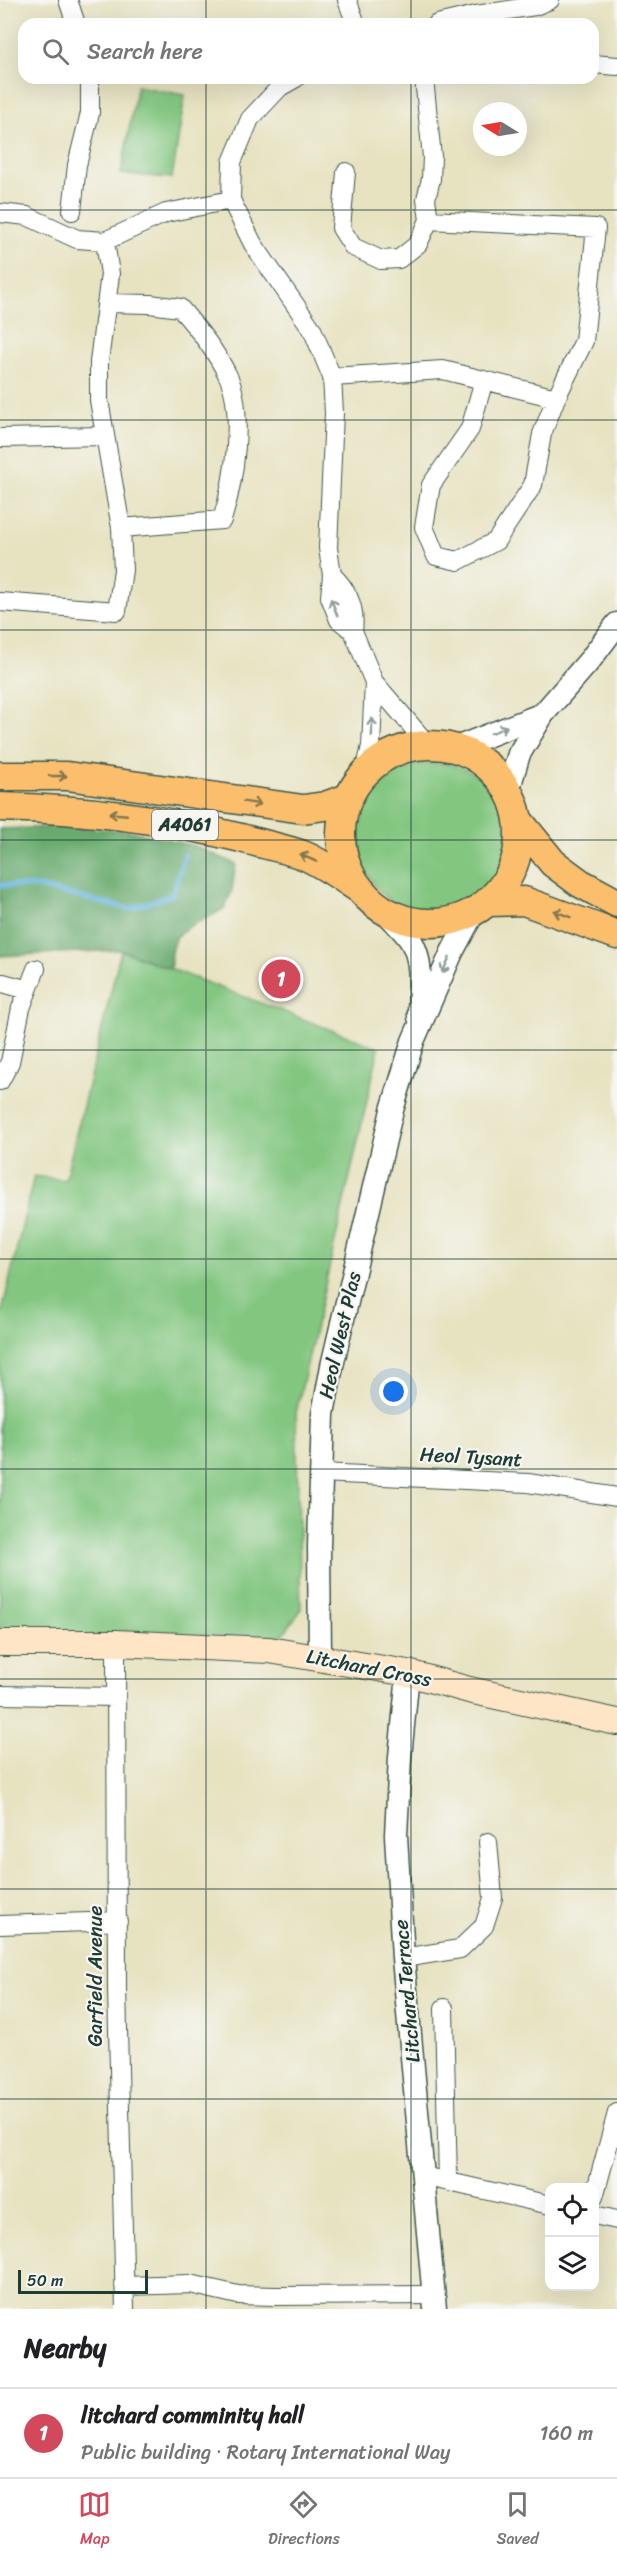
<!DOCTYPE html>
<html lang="en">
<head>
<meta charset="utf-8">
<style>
  :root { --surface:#fff; --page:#f2f2f2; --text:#202124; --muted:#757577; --line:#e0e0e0; --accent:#d1495b }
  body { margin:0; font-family:Sriracha,sans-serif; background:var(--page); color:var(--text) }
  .controls { position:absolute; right:18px; bottom:18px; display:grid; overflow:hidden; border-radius:12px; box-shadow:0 6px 24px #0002 }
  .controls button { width:54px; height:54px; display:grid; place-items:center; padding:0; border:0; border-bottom:2px solid var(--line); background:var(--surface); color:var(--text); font:30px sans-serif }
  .compass { position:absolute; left:473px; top:102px; width:54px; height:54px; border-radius:50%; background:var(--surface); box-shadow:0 6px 24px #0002; rotate:281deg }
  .scale { position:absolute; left:18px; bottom:15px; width:130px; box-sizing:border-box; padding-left:6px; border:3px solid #1f3d34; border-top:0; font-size:16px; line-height:21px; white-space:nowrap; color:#1f3d34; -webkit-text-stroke:4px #f6f6f2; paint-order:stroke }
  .you { position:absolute; left:394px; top:1392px; width:21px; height:21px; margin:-15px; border:4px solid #fff; border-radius:50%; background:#1a73e8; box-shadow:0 0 0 9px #1a73e833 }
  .badge { display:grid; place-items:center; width:39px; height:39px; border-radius:50%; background:var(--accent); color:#fff; font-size:20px; font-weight:700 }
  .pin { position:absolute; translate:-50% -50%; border:3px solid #fff; box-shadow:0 2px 6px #0006 }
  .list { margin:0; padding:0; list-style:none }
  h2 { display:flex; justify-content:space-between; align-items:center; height:78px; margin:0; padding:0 24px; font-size:26px }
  h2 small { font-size:20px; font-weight:400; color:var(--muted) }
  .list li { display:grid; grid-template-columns:39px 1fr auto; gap:18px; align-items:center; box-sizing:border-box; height:90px; padding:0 24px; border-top:2px solid var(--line) }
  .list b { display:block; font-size:22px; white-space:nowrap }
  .list p { margin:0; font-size:20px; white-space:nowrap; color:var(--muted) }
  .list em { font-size:20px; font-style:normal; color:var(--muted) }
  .icon { flex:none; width:33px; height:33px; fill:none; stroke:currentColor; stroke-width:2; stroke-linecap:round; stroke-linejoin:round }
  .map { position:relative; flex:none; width:617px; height:2309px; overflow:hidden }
  .search { position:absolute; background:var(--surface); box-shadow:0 6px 24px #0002; left:18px; right:18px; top:18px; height:66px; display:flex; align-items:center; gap:15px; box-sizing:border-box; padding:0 21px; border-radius:18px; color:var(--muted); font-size:22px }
  .sheet { height:168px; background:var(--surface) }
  nav { display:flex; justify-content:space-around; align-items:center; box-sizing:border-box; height:84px; border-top:2px solid var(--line); background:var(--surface); font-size:16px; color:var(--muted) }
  nav a { display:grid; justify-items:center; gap:3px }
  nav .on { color:var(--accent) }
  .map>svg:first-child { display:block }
  .green { fill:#82c680; stroke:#50825a; stroke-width:1.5 }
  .forest { fill:#69ab6e; stroke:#447451; stroke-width:1.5 }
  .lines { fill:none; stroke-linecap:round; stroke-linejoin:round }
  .stream { stroke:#68b5e1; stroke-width:5 }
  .minor-casing { stroke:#3d5649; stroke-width:20 }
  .tertiary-casing { stroke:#3d5649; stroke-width:25 }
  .secondary-casing { stroke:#3d5649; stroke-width:28 }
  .primary-casing { stroke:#3d5649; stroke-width:31 }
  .minor { stroke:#fff; stroke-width:18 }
  .tertiary { stroke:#fff; stroke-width:22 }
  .secondary { stroke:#fde5c5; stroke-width:26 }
  .primary { stroke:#fabe6d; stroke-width:28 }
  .oneway { stroke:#8f9e9a }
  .oneway2 { stroke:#82774e }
  .grid { fill:none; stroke:#1f3d34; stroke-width:1.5; stroke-opacity:0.55 }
  .labels { text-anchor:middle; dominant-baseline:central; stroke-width:4.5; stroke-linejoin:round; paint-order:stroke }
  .shield { fill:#f6f6f2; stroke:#60746d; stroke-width:1.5 }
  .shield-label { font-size:18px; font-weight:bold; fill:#1f3d34 }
  .street-label { font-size:20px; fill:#1f3d34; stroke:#f6f6f2 }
</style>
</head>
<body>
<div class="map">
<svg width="617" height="2309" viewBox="0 0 617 2309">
  <rect width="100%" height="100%" fill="#f6f6f2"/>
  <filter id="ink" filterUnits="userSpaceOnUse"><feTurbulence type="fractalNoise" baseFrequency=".0167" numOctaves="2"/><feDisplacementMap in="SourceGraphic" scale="12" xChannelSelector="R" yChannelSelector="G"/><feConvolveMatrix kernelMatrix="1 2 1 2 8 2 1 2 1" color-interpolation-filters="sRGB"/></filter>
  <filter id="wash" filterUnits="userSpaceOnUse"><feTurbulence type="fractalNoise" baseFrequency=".008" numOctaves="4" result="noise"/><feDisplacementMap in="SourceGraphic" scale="24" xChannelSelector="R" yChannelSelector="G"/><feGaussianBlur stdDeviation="1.35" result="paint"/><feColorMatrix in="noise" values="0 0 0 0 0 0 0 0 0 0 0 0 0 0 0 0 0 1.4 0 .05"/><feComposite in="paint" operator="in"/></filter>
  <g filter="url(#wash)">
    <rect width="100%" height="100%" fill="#e7e2c0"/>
    <!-- green -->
    <path class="green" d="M137,86L185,95L172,178L121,174Z
      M359 839a76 76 0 1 1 152 0a76 76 0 1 1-152 0Z
      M121,950L379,1048L296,1413L301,1610L282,1636L116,1643H0V1320L34,1176L65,1180Z"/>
    <!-- forest -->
    <path class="forest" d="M54,827L131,831L195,846L236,864L232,890L225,908C194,929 167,924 171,969L121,950L0,956V829Z"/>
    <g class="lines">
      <!-- stream -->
      <path class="stream" d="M0,885L38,887L129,909L172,895L185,855"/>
    </g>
  </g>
  <g filter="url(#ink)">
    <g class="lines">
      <defs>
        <path id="minor" d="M68,0L76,24
          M347,0L356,24
          M437,24L476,15L535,6L550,0
          M593,64L617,66
          M296,78L280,87L250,119L232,162L231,200L253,244L312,329L332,377L334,413L328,548L332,575L330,597L339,620L353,631L374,682L427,744
          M346,172L341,228L353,247L381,260L399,259L418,244L429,220L426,199L431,179L432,157L424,78
          M72,211L77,165L90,113V78
          M0,213L27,216L77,239L105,241L166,213L231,200
          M106,303L150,304L180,308C198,329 216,351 228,376C245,413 234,482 222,520L121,528
          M332,377L443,370L556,398L584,341L596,228L429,220
          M484,380L470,429L431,485L424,527L436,556L458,561L496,541L533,485L542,434L556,398
          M0,438L104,436
          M332,575C349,591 356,609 353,631
          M0,602L117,611L123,570L121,528L99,400V362L110,274L105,241
          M365,772L371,746L374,682
          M3,983L28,990
          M0,1081L10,1062L21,1008L36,969
          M321,1473L528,1483L617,1497
          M116,1643L117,1989L125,2309
          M0,1695L116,1697
          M0,1925L118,1921
          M403,1958L460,1949L484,1926L493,1898L488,1842
          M444,2008L448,2182
          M423,2176L550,2205
          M594,2197L617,2113
          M594,2215L617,2220
          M124,2286L190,2284L238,2295L275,2296L434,2295"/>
        <path id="tertiary" d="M456,748L543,714
          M508,791L519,754L543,714L590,660L617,624
          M386,912C394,922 405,931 411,941C424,962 419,994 419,1017
          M320,1656L319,1547L323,1414L332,1366L392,1110L413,1041L452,952L473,913
          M408,1673L400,1757L396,1835L403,1958L435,2309"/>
        <path id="secondary" d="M0,1643H116L269,1650L408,1673L469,1690L617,1722"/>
        <path id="primary" d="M341 834a89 89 0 1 1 178 0a89 89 0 1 1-178 0Z
          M0,776H67L303,809L325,806L348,798
          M0,807C82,809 161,818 241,838C261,844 283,848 303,855C322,863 340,876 358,888
          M519,821L553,863L580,883L617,903
          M489,902L524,901L617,935"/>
      </defs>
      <!-- minor casing -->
      <use href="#minor" class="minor-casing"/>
      <!-- tertiary casing -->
      <use href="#tertiary" class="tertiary-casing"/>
      <!-- secondary casing -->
      <use href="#secondary" class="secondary-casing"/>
      <!-- primary casing -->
      <use href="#primary" class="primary-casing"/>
      <!-- minor -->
      <use href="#minor" class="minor"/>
      <!-- tertiary -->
      <use href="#tertiary" class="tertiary"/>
      <!-- secondary -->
      <use href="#secondary" class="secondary"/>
      <!-- primary -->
      <use href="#primary" class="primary"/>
    </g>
    <!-- one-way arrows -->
    <defs><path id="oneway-shaft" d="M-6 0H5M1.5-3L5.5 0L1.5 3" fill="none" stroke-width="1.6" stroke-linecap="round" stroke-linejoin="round" transform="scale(1.5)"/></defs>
    <g class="oneway">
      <use href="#oneway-shaft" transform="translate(334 607) rotate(-111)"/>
      <use href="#oneway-shaft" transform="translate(372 727) rotate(-89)"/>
      <use href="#oneway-shaft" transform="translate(499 730) rotate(-23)"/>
      <use href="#oneway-shaft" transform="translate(446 965) rotate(114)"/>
    </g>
    <g class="oneway2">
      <use href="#oneway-shaft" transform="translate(58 776)"/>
      <use href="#oneway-shaft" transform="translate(252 803) rotate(9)"/>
      <use href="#oneway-shaft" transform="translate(118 814) rotate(-175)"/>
      <use href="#oneway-shaft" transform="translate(308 858) rotate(-156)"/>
      <use href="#oneway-shaft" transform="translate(562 914) rotate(-159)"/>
    </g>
  </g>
  <!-- grid -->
  <path class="grid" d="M206,0V24M411,0V24M206,78V2309M411,78V2309M0,210H617M0,420H617M0,630H617M0,840H617M0,1050H617M0,1259H617M0,1469H617M0,1679H617M0,1889H617M0,2099H617"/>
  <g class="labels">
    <!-- shield labels -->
    <rect class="shield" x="152" y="810" width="66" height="30" rx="4.5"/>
    <g class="shield-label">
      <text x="185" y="825">A4061</text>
    </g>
    <!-- street labels -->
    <g class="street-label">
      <text transform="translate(340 1335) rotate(-77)">Heol West Plas</text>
      <text transform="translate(471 1457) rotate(3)">Heol Tysant</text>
      <text transform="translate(369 1668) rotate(11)">Litchard Cross</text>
      <text transform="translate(95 1976) rotate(-90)">Garfield Avenue</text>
      <text transform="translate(407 1991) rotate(-95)">Litchard Terrace</text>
    </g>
  </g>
</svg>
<div class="controls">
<button><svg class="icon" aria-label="locate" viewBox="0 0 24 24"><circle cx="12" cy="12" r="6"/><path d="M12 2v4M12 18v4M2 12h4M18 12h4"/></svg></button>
<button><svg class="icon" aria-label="layers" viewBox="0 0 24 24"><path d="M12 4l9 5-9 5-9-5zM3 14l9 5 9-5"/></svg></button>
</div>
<svg class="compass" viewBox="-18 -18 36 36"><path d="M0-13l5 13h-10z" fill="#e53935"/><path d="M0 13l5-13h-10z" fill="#757577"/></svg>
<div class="scale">50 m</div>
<div class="you"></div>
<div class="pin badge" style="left:281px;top:979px">1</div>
<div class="search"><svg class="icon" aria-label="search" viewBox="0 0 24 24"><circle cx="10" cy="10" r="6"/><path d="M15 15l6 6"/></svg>Search here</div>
</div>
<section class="sheet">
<h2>Nearby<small></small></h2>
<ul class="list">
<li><span class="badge">1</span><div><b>litchard comminity hall</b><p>Public building · Rotary International Way</p></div><em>160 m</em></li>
</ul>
</section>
<nav>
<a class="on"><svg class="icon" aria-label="map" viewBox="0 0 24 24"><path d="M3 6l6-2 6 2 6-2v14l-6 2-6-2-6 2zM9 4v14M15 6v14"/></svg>Map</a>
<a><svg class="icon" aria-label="directions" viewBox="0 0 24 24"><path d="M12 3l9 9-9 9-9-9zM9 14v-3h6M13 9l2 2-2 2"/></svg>Directions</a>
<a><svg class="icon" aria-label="saved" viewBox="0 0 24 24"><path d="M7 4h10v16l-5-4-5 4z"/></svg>Saved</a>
</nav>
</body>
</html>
